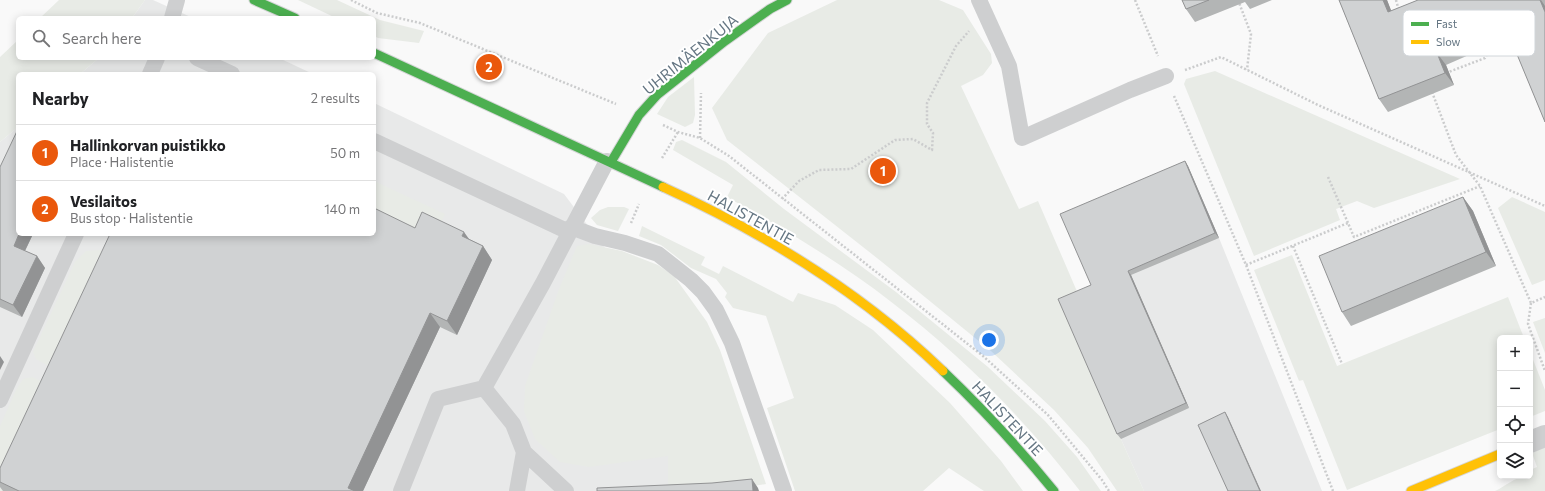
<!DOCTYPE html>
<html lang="en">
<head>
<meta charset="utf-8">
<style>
  :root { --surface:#fff; --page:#f6f6f6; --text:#202124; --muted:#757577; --line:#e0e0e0; --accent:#ea580c }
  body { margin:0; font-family:Commissioner,sans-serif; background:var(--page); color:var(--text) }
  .controls { position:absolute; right:12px; bottom:12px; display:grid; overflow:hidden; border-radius:6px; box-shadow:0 2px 10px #0003 }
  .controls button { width:36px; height:36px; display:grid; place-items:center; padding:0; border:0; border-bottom:1px solid var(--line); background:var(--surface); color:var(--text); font:20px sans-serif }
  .you { position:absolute; left:989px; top:340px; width:14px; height:14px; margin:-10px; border:3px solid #fff; border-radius:50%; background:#1a73e8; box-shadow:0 0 0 6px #1a73e833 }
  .badge { display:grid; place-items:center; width:26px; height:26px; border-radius:50%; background:var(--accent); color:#fff; font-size:13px; font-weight:700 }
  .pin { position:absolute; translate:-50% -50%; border:2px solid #fff; box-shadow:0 1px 4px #0006 }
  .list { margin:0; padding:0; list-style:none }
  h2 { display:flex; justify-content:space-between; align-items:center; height:52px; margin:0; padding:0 16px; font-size:17px }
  h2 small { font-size:13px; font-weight:400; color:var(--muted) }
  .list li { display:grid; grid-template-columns:26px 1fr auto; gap:12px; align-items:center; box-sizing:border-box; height:56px; padding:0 16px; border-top:1px solid var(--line) }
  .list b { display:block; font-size:15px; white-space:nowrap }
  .list p { margin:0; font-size:13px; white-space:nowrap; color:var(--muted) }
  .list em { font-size:13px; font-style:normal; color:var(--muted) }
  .icon { flex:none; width:22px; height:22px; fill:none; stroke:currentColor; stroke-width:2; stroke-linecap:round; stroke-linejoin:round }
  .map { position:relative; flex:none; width:1545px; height:491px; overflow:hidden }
  .search { position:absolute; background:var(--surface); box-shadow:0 2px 10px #0003; left:16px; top:16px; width:360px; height:44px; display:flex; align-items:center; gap:10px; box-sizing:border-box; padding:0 14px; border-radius:6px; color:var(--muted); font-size:15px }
  .panel { position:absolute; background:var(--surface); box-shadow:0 2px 10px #0003; left:16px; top:72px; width:360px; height:164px; border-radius:6px }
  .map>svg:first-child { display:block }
  .built { fill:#e8e9e9 }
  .green { fill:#e8ebe6 }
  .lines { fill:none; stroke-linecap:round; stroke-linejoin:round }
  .fast-casing { stroke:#d5d6d7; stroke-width:11 }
  .slow-casing { stroke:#d5d6d7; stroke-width:11 }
  .path { stroke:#cbcccd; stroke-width:2.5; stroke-dasharray:2 2; stroke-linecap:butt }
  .lane { stroke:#cecfd0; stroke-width:16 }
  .street { stroke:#cecfd0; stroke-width:22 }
  .fast { stroke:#4caf50; stroke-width:9 }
  .slow { stroke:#ffc107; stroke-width:9 }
  .wall { fill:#b3b5b5 }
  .shaded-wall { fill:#929394 }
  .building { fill:#d0d2d3; stroke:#929394 }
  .labels { text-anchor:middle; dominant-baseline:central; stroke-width:4; stroke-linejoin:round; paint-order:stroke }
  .street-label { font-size:15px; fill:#657683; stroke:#fff }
  .key { fill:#fff; stroke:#d1d6da; stroke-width:1 }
  .key-label { font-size:11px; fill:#657683 }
</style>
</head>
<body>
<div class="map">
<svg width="1545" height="491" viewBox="0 0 1545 491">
  <rect width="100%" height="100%" fill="#f9f9f9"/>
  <!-- built -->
  <path class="built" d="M145,0H153L193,18H132Z
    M99,58H279L313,74H80Z
    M374,103L564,194L670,334L718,491H0V142L18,127V234H374Z
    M1186,162L1219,238L1322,491H1144L1061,304L1094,290L1061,215Z"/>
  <!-- green -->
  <path class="green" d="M59,0H145L132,18H40Z
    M298,0H337L380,20L424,31L419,43L378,38L374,36V18H336Z
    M837,0H939L963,10L991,54L992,63L983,75L961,86L1019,209L1038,201L1079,296L1061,304L1144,491H1117L1088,448L1054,410L991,351L882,262L727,140L712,108L768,33Z
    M18,40V58H99L80,74H18V127L0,142V57Z
    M1215,71L1460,179L1374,208L1357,201L1336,209L1340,220L1254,256L1184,84L1186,79Z
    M694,77L695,115L693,123L685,127L657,114L668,97Z
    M682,140L726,162L784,209L896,292L988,367L1045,421L1077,457L1101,491H1080C1026,420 961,355 890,301C839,261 783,229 727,197L733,185L673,150L676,142Z
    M374,181L445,214L438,229L425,242L374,218Z
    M1512,197L1545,212V280L1532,285L1498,208Z
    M608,207H624L629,209L618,231L597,225L591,218L600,210Z
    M642,226L705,257L701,265L719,274L723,266L793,302L798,293L835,305L873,330L950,403L1001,461L1023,491H984L949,468L923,491H795L767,408L794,398L766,316L733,308L725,297L727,293L716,279L691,268L661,245L639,236Z
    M589,244L622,251L658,265L674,276L707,322L720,350L766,484L723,491H668V456L589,467L560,462L535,439L524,411L525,386L559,289L577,246Z
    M100,250L115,257L61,373L36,359L33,352L75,262L86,251Z
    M1292,255L1337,366L1508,297L1524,338H1500V429L1347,490L1303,380L1299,381L1254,270Z
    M1545,318V353L1533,322Z
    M1530,352L1545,390V411L1530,417Z
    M32,377L54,387L6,491H0V426L16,390L23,379Z
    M1545,447V491H1495C1508,485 1515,476 1530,476V470L1537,467L1532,453Z"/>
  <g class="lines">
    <defs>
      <path id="fast" d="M254,0L295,18
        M374,53L663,187
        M611,162L639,115L657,95L725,41L770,9L787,0
        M943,371C983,409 1019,448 1054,491"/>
      <path id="slow" d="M663,187C764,233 863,294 943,371
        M1411,491L1500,454"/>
    </defs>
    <!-- fast casing -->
    <use href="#fast" class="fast-casing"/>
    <!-- slow casing -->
    <use href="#slow" class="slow-casing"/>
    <!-- path -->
    <path class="path" d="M351,0L377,13L420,23L616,104
      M1135,0L1158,56
      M1238,0L1251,34L1247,70
      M1396,0L1399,11
      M489,67L495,54
      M1185,70L1221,57L1318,105L1545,206
      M1446,73L1485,58L1493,42
      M1432,92L1456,155L1480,186L1531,303L1545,297
      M1174,96L1246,265L1333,491
      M663,125L678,132L700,138L729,156L983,356L1048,415L1102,480L1109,491
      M700,138L701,93
      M662,158L678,132
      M1328,177L1348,223
      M782,199L799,181L819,170L851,169L895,140L913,139L932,150L933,133L927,124V103L956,46L969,31
      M631,223L639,204
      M1293,246L1342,364
      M1246,265L1348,223L1354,237L1480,186
      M1531,303L1528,324L1545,371"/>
    <!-- lane -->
    <path class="lane" d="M979,0L1009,66L1022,138L1130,90L1166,76
      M172,18L177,0
      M197,58L232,74
      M150,74L157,58
      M374,141L569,232
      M571,227L595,236L625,243L658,254L691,280L703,292L716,310L732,343L784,491
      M484,388L513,424L524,452L517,491
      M0,400L76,234
      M524,452L566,491
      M401,491L438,399L484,388L543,283L607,161"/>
    <!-- street -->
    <path class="street" d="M1530,442L1545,436"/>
    <!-- fast -->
    <use href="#fast" class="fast"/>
    <!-- slow -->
    <use href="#slow" class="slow"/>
  </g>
  <!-- wall -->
  <path class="wall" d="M1182,0H1272L1250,9L1245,2L1195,22L1186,9Z
    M1339,0H1387L1391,11L1418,0H1545V122L1510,37L1446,65L1454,85L1388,112L1379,99Z
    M1185,161L1188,166L1219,238L1131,275L1189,408L1121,439L1117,434L1091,285Z
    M0,167L18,234H33L25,251L37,256L45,268L22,317L0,307Z
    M1463,197L1473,211L1496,266L1351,326L1342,312Z
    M415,228L469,239L483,246L492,260L457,335L440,327L363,491H3L0,487V468Z"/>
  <!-- shaded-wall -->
  <path class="shaded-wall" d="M1383,0H1387L1397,25L1388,12Z
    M1540,0H1541L1545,6V12Z
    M1437,53L1446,65L1454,85L1445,73Z
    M1185,161L1188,166L1219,238L1215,233Z
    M1463,197L1473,211L1496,266L1486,252Z
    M464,232L474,246L462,236Z
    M19,234H33L22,257L14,246Z
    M483,246L492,260L457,335L447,321Z
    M37,256L45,268L22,317L13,305Z
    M1128,271L1131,275L1189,408L1186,403Z
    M430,313L440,327L363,491H350L348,488Z
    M0,356L4,362L0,370Z
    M1225,412L1228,417L1261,491H1260Z
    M752,479L758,488L759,491H753Z"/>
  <!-- building -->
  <path class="building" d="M1182,0H1209L1186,9Z
    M1339,0H1383L1388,12L1418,0H1540L1545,12V122L1504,23L1437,53L1445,73L1379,99Z
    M18,129V234H19L14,246L37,256L13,305L0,299V167Z
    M1185,161L1215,233L1128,271L1186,403L1117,434L1058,299L1091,285L1060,214Z
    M1463,197L1486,252L1342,312L1319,256Z
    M374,208L415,228L422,212L464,232L462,236L483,246L447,321L430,313L348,488L355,491H19L0,482V468L110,234H374Z
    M1225,412L1260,491H1228L1198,425Z
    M752,479L753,491H597V488L712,483Z"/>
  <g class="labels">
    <!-- street labels -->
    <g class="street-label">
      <text transform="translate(690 54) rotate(-39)">UHRIMÄENKUJA</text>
      <text transform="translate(751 217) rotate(29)">HALISTENTIE</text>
      <text transform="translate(1008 418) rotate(47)">HALISTENTIE</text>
    </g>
  </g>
  <!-- legend -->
  <rect x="1403" y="10" width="132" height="46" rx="6" class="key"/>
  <rect x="1411" y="22" width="18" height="4" fill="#4caf50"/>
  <rect x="1411" y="40" width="18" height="4" fill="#ffc107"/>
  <g class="key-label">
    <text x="1436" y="28">Fast</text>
    <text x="1436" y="46">Slow</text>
  </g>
</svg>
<div class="controls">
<button>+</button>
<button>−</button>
<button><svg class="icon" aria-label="locate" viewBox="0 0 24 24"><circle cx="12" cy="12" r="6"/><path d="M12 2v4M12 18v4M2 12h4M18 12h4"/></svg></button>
<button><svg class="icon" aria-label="layers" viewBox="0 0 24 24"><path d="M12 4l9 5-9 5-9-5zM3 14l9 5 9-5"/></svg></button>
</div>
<div class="you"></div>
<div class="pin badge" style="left:883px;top:171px">1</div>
<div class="pin badge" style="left:489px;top:67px">2</div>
<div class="search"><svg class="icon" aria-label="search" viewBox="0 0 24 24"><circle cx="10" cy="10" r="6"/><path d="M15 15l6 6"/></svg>Search here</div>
<section class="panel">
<h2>Nearby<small>2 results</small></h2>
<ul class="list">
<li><span class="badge">1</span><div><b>Hallinkorvan puistikko</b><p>Place · Halistentie</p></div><em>50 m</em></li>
<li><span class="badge">2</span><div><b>Vesilaitos</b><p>Bus stop · Halistentie</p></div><em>140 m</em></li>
</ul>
</section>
</div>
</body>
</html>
